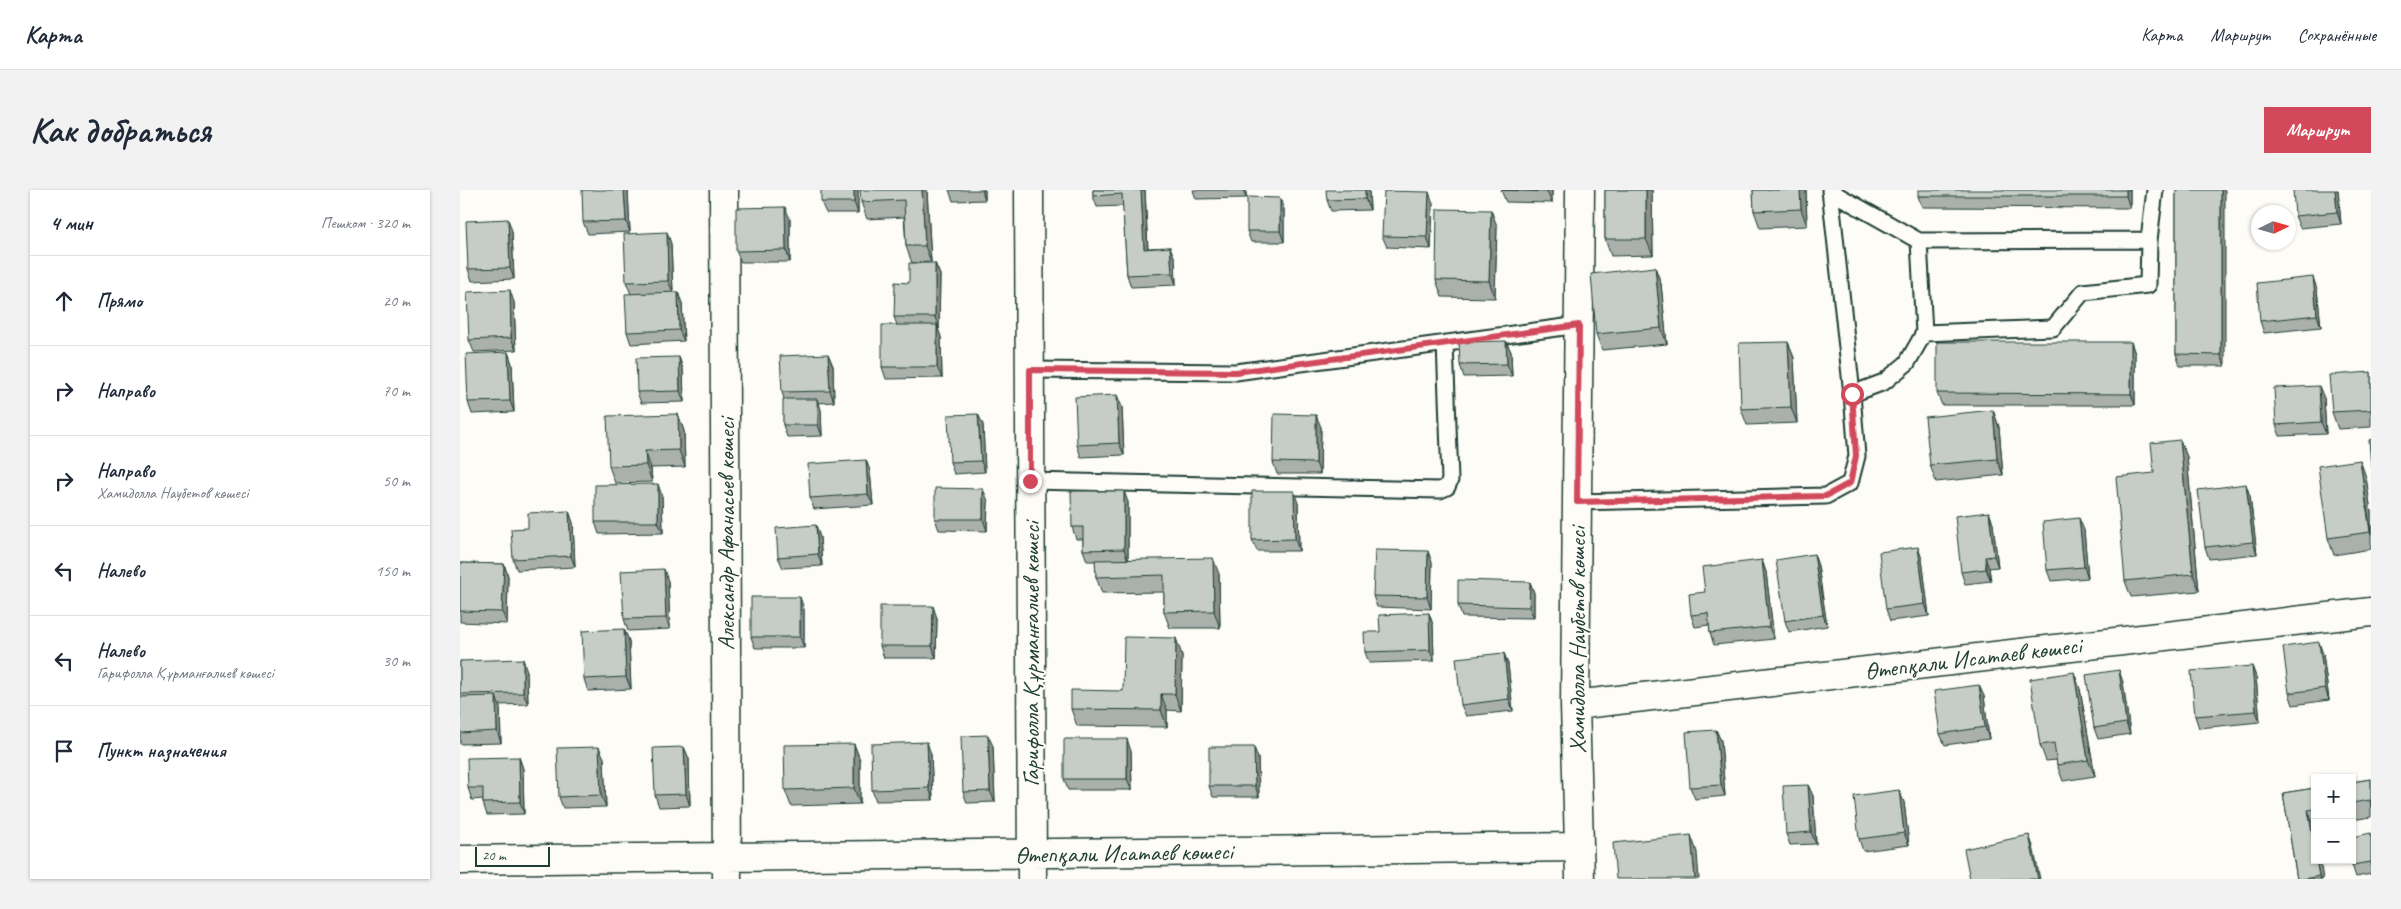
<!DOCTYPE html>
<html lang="ru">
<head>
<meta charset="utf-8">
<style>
  :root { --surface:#fff; --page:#f2f2f3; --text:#1f2937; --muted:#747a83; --line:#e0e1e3; --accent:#d1495b }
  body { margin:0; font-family:Caveat,sans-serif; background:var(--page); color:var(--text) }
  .controls { position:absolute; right:15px; bottom:15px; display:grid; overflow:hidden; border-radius:0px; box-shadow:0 1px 4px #0004 }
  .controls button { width:45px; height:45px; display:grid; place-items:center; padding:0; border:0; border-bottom:1px solid var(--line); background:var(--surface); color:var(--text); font:25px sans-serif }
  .compass { position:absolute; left:1791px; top:15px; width:45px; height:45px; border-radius:50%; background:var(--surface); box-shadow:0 1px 4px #0004; rotate:85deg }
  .scale { position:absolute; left:15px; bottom:12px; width:75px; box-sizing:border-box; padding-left:5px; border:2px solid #1f3d34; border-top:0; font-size:14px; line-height:18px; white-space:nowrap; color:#1f3d34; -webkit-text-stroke:4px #fdfcf7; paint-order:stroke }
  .stop { position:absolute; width:15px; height:15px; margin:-11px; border:4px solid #d1495b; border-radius:50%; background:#fff }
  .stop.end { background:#d1495b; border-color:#fff; box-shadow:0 1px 5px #0008 }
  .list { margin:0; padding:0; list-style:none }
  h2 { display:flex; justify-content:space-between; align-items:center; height:65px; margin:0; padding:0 20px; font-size:21px }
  h2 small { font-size:16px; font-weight:400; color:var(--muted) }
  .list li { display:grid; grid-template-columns:32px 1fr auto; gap:15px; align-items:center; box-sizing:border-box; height:90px; padding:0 20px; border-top:1px solid var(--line) }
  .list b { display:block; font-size:19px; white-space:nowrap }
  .list p { margin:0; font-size:16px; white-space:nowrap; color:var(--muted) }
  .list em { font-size:16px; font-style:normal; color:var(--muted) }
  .icon { flex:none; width:28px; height:28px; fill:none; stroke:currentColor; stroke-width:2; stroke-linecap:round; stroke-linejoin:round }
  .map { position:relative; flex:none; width:1911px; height:689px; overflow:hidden; border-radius:0px }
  header { display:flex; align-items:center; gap:30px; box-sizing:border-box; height:70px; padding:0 25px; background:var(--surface); border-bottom:1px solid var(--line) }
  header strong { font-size:24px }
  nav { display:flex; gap:28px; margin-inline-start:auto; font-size:18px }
  .intro { display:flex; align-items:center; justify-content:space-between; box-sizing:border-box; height:120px; padding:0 30px }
  h1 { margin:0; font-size:35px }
  .button { padding:12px 22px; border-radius:0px; background:var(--accent); color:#fff; font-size:18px; font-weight:700 }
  main { display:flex; gap:30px; padding:0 30px }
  aside { flex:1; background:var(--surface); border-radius:0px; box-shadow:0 1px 4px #0004 }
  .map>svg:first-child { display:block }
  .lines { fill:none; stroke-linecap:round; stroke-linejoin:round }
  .lane-casing { stroke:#1f3d34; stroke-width:19 }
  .street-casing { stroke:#1f3d34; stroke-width:31 }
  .lane { stroke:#fdfcf7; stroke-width:15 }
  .street { stroke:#fdfcf7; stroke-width:28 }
  .wall { fill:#aab0ab; stroke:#1f3d34 }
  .shaded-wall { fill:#8b908b; stroke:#1f3d34 }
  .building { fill:#c6cdc7; stroke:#1f3d34 }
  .route { stroke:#d1495b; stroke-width:6 }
  .labels { text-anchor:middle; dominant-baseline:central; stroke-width:4.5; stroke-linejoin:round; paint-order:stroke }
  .street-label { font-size:24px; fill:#1f3d34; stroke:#fdfcf7 }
</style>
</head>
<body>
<header>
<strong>Карта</strong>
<nav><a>Карта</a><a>Маршрут</a><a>Сохранённые</a></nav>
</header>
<div class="intro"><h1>Как добраться</h1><a class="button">Маршрут</a></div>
<main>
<aside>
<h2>4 мин<small>Пешком · 320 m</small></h2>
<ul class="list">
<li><svg class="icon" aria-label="ahead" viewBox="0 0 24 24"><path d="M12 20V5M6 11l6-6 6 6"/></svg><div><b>Прямо</b></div><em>20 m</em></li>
<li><svg class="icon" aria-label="right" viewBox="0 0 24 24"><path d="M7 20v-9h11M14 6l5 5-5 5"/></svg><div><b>Направо</b></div><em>70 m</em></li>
<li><svg class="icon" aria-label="right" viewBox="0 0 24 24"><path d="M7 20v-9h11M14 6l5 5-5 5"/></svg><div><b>Направо</b><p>Хамидолла Наубетов көшесі</p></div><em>50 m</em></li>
<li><svg class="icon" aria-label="left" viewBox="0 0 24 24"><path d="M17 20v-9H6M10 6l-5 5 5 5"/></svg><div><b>Налево</b></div><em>150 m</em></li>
<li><svg class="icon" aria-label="left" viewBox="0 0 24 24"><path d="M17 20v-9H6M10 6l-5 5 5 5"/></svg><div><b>Налево</b><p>Гарифолла Құрманғалиев көшесі</p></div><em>30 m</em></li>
<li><svg class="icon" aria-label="arrive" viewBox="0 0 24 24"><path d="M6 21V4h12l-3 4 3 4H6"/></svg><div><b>Пункт назначения</b></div></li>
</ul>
</aside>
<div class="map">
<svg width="1911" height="689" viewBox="0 0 1911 689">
  <rect width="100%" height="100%" fill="#fdfcf7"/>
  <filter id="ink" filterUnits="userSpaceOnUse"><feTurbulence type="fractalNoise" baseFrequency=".02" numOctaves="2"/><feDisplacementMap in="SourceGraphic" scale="10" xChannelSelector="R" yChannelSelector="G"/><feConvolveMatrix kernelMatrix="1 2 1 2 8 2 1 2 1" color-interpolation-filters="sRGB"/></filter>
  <g filter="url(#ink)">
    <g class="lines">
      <defs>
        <path id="lane" d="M1370,1L1459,51L1464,143L1447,173L1424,192L1392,204
          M1689,50L1695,0
          M1459,51L1689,50L1688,95L1623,102L1593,138L1464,143
          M570,180L776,182L1119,135
          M570,291L980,300L987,297L990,290L985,153
          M1117,312L1366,306L1390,293L1397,266L1392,204L1370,0"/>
        <path id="street" d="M264,0L267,689
          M569,0L572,689
          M1115,515L1911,422
          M0,670L1119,657
          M1120,689L1115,515L1120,0"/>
      </defs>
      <!-- lane casing -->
      <use href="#lane" class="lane-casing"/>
      <!-- street casing -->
      <use href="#street" class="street-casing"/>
      <!-- lane -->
      <use href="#lane" class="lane"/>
      <!-- street -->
      <use href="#street" class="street"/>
    </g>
    <!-- wall -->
    <path class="wall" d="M168,0L170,42L128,44L123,32Z
      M398,0V23H366L361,12Z
      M467,0L471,72L452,73L446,56L444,27L407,29L401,12Z
      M489,0H525V10L493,11Z
      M633,0H685L688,58L710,57L715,69L716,95L671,97L667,85L663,16L637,17L633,6Z
      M733,0H786V8L736,9Z
      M909,0L910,20L871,21L867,10Z
      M1041,0H1092V13L1046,12Z
      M1145,0H1192L1193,65L1151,66L1145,49Z
      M1293,0H1346L1347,36L1300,38L1294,21Z
      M1670,0V18L1462,17L1458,6Z
      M1716,0L1765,176H1720L1716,164Z
      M1878,0L1881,34L1840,38L1835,26Z
      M973,14L971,59L927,57L922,46Z
      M824,19V52H791L787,41Z
      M330,29V72H281L276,61Z
      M1037,36L1035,108L982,107L976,90Z
      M52,41L54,89L12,91L8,79Z
      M207,42L211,54L213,102L222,113L224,151L171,154L167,142L171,104L166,92Z
      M475,73L480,85L479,139H478L481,147L482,188L426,189L422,177L437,135L434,127L449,93Z
      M1195,77L1201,94L1207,154L1142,160L1136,144Z
      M1857,99L1861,137L1804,143L1800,131Z
      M54,112L56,160L14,162L9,150Z
      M1046,151L1051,162L1052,186L1004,187L1000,175Z
      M1328,152L1334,168L1337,233L1287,235L1281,219Z
      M1671,152L1675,164V215H1482L1477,203Z
      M48,162L52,174L54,222L12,224L8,212Z
      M368,164L373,176L374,212L359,213L361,220L362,246L327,247L323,235L324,209L322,202Z
      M219,167L223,179L224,212L181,213L177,202Z
      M1911,182V237L1878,239L1872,222Z
      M1864,208L1866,244L1820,246L1816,235Z
      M662,217L664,265L621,267L617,255Z
      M1533,220L1539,237L1543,285L1476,292L1470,275Z
      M218,224L224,241L225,277L191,278L192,292L155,293L149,276Z
      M518,224L523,235L525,282L494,284L490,272Z
      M861,237L860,284H817L813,272Z
      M1720,250L1727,267L1739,401L1671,407L1665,391Z
      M406,270L410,281L413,315L354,319L350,308Z
      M1906,287L1911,322V359L1874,365L1868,348Z
      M202,306L203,343L139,344L135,332Z
      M1790,306L1797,364L1749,369L1745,357Z
      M528,311L527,341L479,340L475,329Z
      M668,312V369L759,384L760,438H710L704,422V402L642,403L636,387V371H627L623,360V349H616L612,337Z
      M838,313L839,361H797L792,350Z
      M109,321L113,333L115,377L57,380L53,369L68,338Z
      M1529,322L1533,334L1538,377L1529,378L1531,391L1505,394L1501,382Z
      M1624,340L1628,388L1591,391L1587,380Z
      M360,347L362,376L323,378L318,367Z
      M1354,364L1358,376L1367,436L1329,442L1325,431Z
      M1462,369L1469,426L1430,431L1426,419Z
      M1302,370L1306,382L1314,449L1254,455L1250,443L1249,435L1235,437L1231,425L1245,402Z
      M972,372L971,419L917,417L913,406Z
      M0,373L44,374L48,386L47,434L0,432Z
      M208,391L210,439L168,441L164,429Z
      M1070,392L1074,403V428L1002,427L998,415Z
      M344,419V458H295L291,447Z
      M969,423L973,435L974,471L909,473L905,462L920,442Z
      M477,428L476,468H424L420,456Z
      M164,439L169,451L171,499L128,501L124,489Z
      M1044,463L1048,474L1053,521L1006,526L1001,515Z
      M1863,464L1869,510L1833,515L1829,503Z
      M722,465L721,521L707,520V537L617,536L611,519L663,501Z
      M0,471L67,481L68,514L39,515L40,518L41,553L0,554Z
      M1792,476L1796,487L1800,532L1739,538L1735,526Z
      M1663,492L1670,544L1638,549L1634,538Z
      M1620,499L1635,586L1603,591L1597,575V570L1586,571L1580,555Z
      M1524,506L1529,549L1485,555L1480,544Z
      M1256,540L1261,551L1265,606L1235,609L1230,597Z
      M394,554L400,570V614L331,616L325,600Z
      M533,556L535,612L507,613L503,602Z
      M224,557L229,569L230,616L199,617L195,605Z
      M671,561L672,600H608L604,589Z
      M471,564L473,610L416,611L412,600Z
      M59,567L63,579L64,624L27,625L23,613V609L12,610L8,598Z
      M144,568L146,617L103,618L99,607Z
      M798,568L799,607H753L749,596Z
      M1911,589V627L1892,630V592Z
      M1348,595L1353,606L1356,654L1330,655L1326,644Z
      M1855,598V670L1863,689H1837L1823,603Z
      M1444,612L1449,655L1403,661L1399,649Z
      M1911,643V684L1896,687L1892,675Z"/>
    <!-- shaded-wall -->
    <path class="shaded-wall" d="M164,0H168L170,42L166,31Z
      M394,0H398V23L394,12Z
      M462,0H467L471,72L465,56Z
      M522,0H525V10Z
      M681,0H685L688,70L684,59Z
      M783,0H786V8Z
      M905,0H909L910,20L905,9Z
      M1087,0H1092V13L1087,2Z
      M1186,0H1192L1193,65L1186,49Z
      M1340,0H1346L1347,36L1341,19Z
      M1666,0H1670V18L1666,6Z
      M1761,0H1765V176L1761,165Z
      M1875,0H1878L1881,34L1877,22Z
      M969,2L973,14L971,59L967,47Z
      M820,8L824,19V52L820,41Z
      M325,17L330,29V72L326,60Z
      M1031,20L1037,36L1035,108L1029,91Z
      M48,29L52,41L54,89L50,78Z
      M207,42L211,54L213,102L208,91Z
      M710,57L715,69L716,95L712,83Z
      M475,73L480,85L479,139L475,127Z
      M1195,77L1201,94L1207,154L1201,138Z
      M1853,87L1857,99L1861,137L1857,125Z
      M50,100L54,112L56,160L51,148Z
      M218,102L222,113L224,151L219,140Z
      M477,135L481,147L482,188L477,177Z
      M1046,151L1051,162L1052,186L1047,174Z
      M1328,152L1334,168L1337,233L1331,217Z
      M1671,152L1675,164V215L1671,204Z
      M48,162L52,174L54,222L50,211Z
      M368,164L373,176L374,212L370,201Z
      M219,167L223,179L224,212L220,201Z
      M1859,196L1864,208L1866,244L1861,232Z
      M657,205L662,217L664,265L659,253Z
      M357,209L361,220L362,246L358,235Z
      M1533,220L1539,237L1543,285L1537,269Z
      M218,224L224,241L225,277L219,260Z
      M518,224L523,235L525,282L521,271Z
      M856,225L861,237L860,284L856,273Z
      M1720,250L1727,267L1739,401L1733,384Z
      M185,261L191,278L192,292L186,275Z
      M406,270L410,281L413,315L408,304Z
      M1900,270L1906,287L1911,322V344Z
      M198,294L202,306L203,343L198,332Z
      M1786,294L1790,306L1797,364L1793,352Z
      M523,299L528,311L527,341L523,329Z
      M664,301L668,312V371L664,359Z
      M834,301L838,313L839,361L835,349Z
      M109,321L113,333L115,377L111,366Z
      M1529,322L1533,334L1538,377L1534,366Z
      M1619,328L1624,340L1628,388L1624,377Z
      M356,335L360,347L362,376L358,364Z
      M1458,357L1462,369L1469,426L1465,414Z
      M968,361L972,372L971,419L967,407Z
      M1354,364L1358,376L1367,436L1363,425Z
      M1525,367L1529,378L1531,391L1526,379Z
      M753,368L759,384L760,438L754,421Z
      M1302,370L1306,382L1314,449L1309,437Z
      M44,374L48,386L47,434L42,422Z
      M204,379L208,391L210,439L206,428Z
      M1070,392L1074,403V428L1069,417Z
      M340,407L344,419V458L340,447Z
      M473,416L477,428L476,468L472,456Z
      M969,423L973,435L974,471L970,460Z
      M164,439L169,451L171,499L166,487Z
      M716,448L722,465L721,521L715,504Z
      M1859,452L1863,464L1869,510L1865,498Z
      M1044,463L1048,474L1053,521L1049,509Z
      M63,469L67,481L68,514L63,503Z
      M1792,476L1796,487L1800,532L1796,521Z
      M1659,480L1663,492L1670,544L1666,533Z
      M1614,482L1620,499L1635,586L1628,570Z
      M1519,495L1524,506L1529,549L1525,537Z
      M701,504L707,520V537L701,520Z
      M36,506L40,518L41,553L37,541Z
      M1256,540L1261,551L1265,606L1261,595Z
      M528,545L533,556L535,612L530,601Z
      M667,549L671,561L672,600L667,589Z
      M467,552L471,564L473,610L469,598Z
      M394,554L400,570V614L394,598Z
      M139,557L144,568L146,617L141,605Z
      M224,557L229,569L230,616L226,604Z
      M794,557L798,568L799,607L795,596Z
      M59,567L63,579L64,624L60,612Z
      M1348,595L1353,606L1356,654L1351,642Z
      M1439,600L1444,612L1449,655L1444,643Z
      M1848,620L1855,639V660Z
      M1231,645L1237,662L1239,689H1235Z
      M1569,645L1573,656L1580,689H1578Z
      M1856,670H1860L1863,689H1860L1859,686Z"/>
    <!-- building -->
    <path class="building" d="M122,0H164L166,31L123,32Z
      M361,0H394V12H361Z
      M400,0H462L465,56H446L444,10L401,12Z
      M633,0H681L684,59L710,57L712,83L667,85L662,4L633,6Z
      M866,0H905V9L867,10Z
      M1041,0H1087V2Z
      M1145,0H1186V49H1145Z
      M1293,0H1340L1341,19L1294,21Z
      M1458,0H1666V6H1458Z
      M1716,0H1761V165L1716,164Z
      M1833,0H1875L1877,22L1835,26Z
      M924,1L969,2L967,47L922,46Z
      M787,7L820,8V41H787Z
      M325,17L326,60L276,61V18Z
      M977,19L1031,20L1029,91L976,90Z
      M48,29L50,78L8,79L6,31Z
      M207,42L208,91L166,92L164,44Z
      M449,73H475V127H434L435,92L449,93Z
      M1195,77L1201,138L1136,144L1131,84Z
      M1853,87L1857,125L1800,131L1797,93Z
      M50,100L51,148L9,150L7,102Z
      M218,102L219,140L167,142L165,104Z
      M422,135H477V177H422Z
      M1046,151L1047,174L1000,175L999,152Z
      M1328,152L1331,217L1281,219L1279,153Z
      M1477,152H1671V204L1477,203Z
      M48,162L50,211L8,212L6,164Z
      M368,164L370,201L322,202L320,166Z
      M219,167L220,201L177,202L176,168Z
      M1911,182V220L1872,222L1869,185Z
      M1859,196L1861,232L1816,235L1814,198Z
      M657,205L659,253L617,255L615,207Z
      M323,209H357L358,235H323Z
      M1533,220L1537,269L1470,275L1465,227Z
      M218,224L219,260L185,261L186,275L149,276L147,226Z
      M518,224L521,271L490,272L488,225Z
      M814,224L856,225V273L813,272Z
      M1911,249V277L1909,250Z
      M1720,250L1733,384L1665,391L1656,287L1694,283L1691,253Z
      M406,270L408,304L350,308L348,274Z
      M1900,270L1910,342L1868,348L1858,276Z
      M198,294V332H135V295Z
      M1786,294L1793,352L1745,357L1738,300Z
      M475,298L523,299V329H475Z
      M611,301H664V359L623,360V337H612Z
      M792,301H834L835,349L792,350Z
      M109,321L111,366L53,369L51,339L68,338V323Z
      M1529,322L1534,366L1525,367L1526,379L1501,382L1495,326Z
      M1619,328L1624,377L1587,380L1583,332Z
      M356,335L358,364L318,367L316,338Z
      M1458,357L1465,414L1426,419L1419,362Z
      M915,360L968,361L967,407L913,406Z
      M1354,364L1363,425L1325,431L1316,370Z
      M753,368L754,421L704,422V385L636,387L635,370Z
      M1302,370L1309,437L1250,443L1248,423L1231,425L1229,404L1245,402L1242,377Z
      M0,373L44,374L42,422L0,421Z
      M204,379L206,428L164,429L161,381Z
      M998,390L1070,392L1069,417L998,415Z
      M291,407H340V447H291Z
      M420,416H473L472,456H420Z
      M969,423L970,460L905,462L904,442H920L919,425Z
      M164,439L166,487L124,489L122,441Z
      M664,447L716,448L715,504H701V520L611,519V500L663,501Z
      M1859,452L1865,498L1829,503L1823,457Z
      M1044,463L1049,509L1001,515L996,468Z
      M63,469V503L0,504V471Z
      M1792,476L1796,521L1735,526L1731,481Z
      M1659,480L1666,533L1634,538L1626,485Z
      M1614,482L1628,570L1597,575L1594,553L1580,555L1570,489Z
      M1519,495L1525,537L1480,544L1474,501Z
      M36,506L37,541L0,543V507Z
      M1256,540L1261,595L1230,597L1226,542Z
      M528,545L530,601L503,602L501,546Z
      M604,549H667V589H604Z
      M467,552L469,598L412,600L411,554Z
      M394,554V598L325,600L324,555Z
      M139,557L141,605L99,607L97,558Z
      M224,557L226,604L195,605L193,558Z
      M749,557H794L795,596H749Z
      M59,567L60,612L23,613V598H8L7,568Z
      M1911,589V618L1910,610L1892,613V592Z
      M1348,595L1351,642L1326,644L1323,596Z
      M1855,598V619L1848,620L1855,660V670H1856L1859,686L1843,689H1837L1823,603Z
      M1439,600L1444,643L1399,649L1394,606Z
      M1911,643V672L1892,675L1891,670H1892V647Z
      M1231,645L1235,689H1156L1153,653Z
      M1569,645L1578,689H1510L1504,659Z"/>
  </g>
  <g class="lines" filter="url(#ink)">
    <!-- route -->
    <path class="route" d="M570,291V180L776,182L1119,135L1117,312L1366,306L1390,293L1396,266L1392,204"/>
  </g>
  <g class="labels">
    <!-- street labels -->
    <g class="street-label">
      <text transform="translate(266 344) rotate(-90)">Александр Афанасьев көшесі</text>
      <text transform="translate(1117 450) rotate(-90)">Хамидолла Наубетов көшесі</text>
      <text transform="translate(571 464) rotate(-90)">Гарифолла Құрманғалиев көшесі</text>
      <text transform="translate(1513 468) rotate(-7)">Өтепқали Исатаев көшесі</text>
      <text transform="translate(664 663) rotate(-1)">Өтепқали Исатаев көшесі</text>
    </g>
  </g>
</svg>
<div class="controls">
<button>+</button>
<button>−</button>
</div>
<svg class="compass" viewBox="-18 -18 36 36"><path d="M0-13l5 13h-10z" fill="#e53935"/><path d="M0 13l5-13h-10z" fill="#747a83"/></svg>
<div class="scale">20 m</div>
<div class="stop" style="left:1392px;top:204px"></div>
<div class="stop end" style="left:570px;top:291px"></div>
</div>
</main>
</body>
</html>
